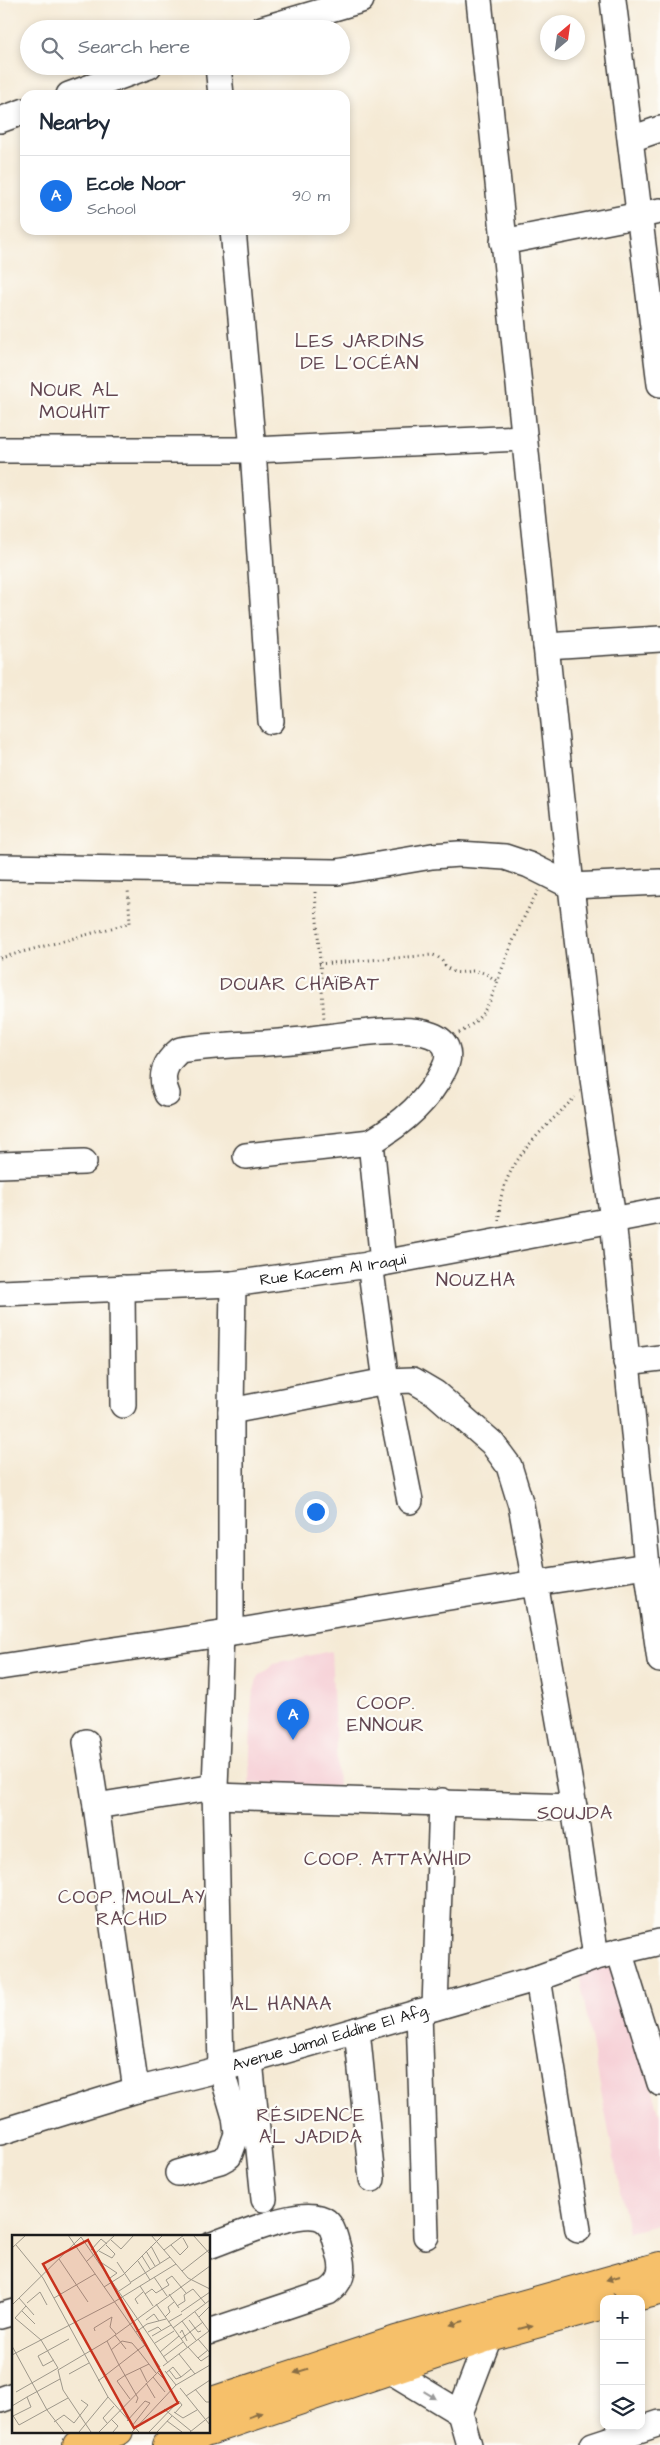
<!DOCTYPE html>
<html lang="en">
<head>
<meta charset="utf-8">
<style>
  :root { --surface:#fff; --page:#f6f6f7; --text:#1f2937; --muted:#747a83; --line:#e0e1e3; --accent:#1a73e8 }
  body { margin:0; font-family:"Architects Daughter",sans-serif; background:var(--page); color:var(--text) }
  .controls { position:absolute; right:15px; bottom:15px; display:grid; overflow:hidden; border-radius:10px; box-shadow:0 2px 8px #0003 }
  .controls button { width:45px; height:45px; display:grid; place-items:center; padding:0; border:0; border-bottom:1px solid var(--line); background:var(--surface); color:var(--text); font:25px sans-serif }
  .compass { position:absolute; left:540px; top:15px; width:45px; height:45px; border-radius:50%; background:var(--surface); box-shadow:0 2px 8px #0003; rotate:29deg }
  .you { position:absolute; left:315px; top:1511px; width:18px; height:18px; margin:-12px; border:4px solid #fff; border-radius:50%; background:#1a73e8; box-shadow:0 0 0 8px #1a73e833 }
  .badge { display:grid; place-items:center; width:32px; height:32px; border-radius:50%; background:var(--accent); color:#fff; font-size:16px; font-weight:700 }
  .pin { position:absolute; translate:-50% -41px; filter:drop-shadow(0 1px 2px #0008) }
  .pin::after { content:''; position:absolute; top:26px; width:18px; height:15px; background:inherit; clip-path:polygon(0 0,100% 0,50% 100%) }
  .list { margin:0; padding:0; list-style:none }
  h2 { display:flex; justify-content:space-between; align-items:center; height:65px; margin:0; padding:0 20px; font-size:21px }
  h2 small { font-size:16px; font-weight:400; color:var(--muted) }
  .list li { display:grid; grid-template-columns:32px 1fr auto; gap:15px; align-items:center; box-sizing:border-box; height:80px; padding:0 20px; border-top:1px solid var(--line) }
  .list b { display:block; font-size:19px; white-space:nowrap }
  .list p { margin:0; font-size:16px; white-space:nowrap; color:var(--muted) }
  .list em { font-size:16px; font-style:normal; color:var(--muted) }
  .icon { flex:none; width:28px; height:28px; fill:none; stroke:currentColor; stroke-width:2; stroke-linecap:round; stroke-linejoin:round }
  .map { position:relative; flex:none; width:660px; height:2445px; overflow:hidden }
  .search { position:absolute; background:var(--surface); box-shadow:0 2px 8px #0003; left:20px; top:20px; width:330px; height:55px; display:flex; align-items:center; gap:12px; box-sizing:border-box; padding:0 18px; border-radius:28px; color:var(--muted); font-size:19px }
  .panel { position:absolute; background:var(--surface); box-shadow:0 2px 8px #0003; left:20px; top:90px; width:330px; height:145px; border-radius:15px }
  .map>svg:first-child { display:block }
  .built { fill:#f6cfd6 }
  .lines { fill:none; stroke-linecap:round; stroke-linejoin:round }
  .minor-casing { stroke:#3d3b38; stroke-width:28 }
  .major-casing { stroke:#3d3b38; stroke-width:30 }
  .path { stroke:#3d3b38; stroke-width:3; stroke-dasharray:1 4; stroke-linecap:butt }
  .minor { stroke:#fff; stroke-width:25 }
  .major { stroke:#f6c06b; stroke-width:28 }
  .oneway { fill:#896e44 }
  .oneway2 { fill:#999 }
  .labels { text-anchor:middle; dominant-baseline:central; stroke-width:4.5; stroke-linejoin:round; paint-order:stroke }
  .street-label { font-size:16px; fill:#1c1c1c; stroke:#fdfcf7 }
  .quarter-label { font-size:19px; letter-spacing:1px; fill:#624651; stroke:#fdfcf7 }
  .inset-road { fill:none; stroke:#9e988b; stroke-width:1 }
  .view { fill:#c8321e; fill-opacity:0.15; stroke:#c8321e; stroke-width:2.5 }
  .inset-edge { fill:none; stroke:#1c1c1c; stroke-width:2.5 }
</style>
</head>
<body>
<div class="map">
<svg width="660" height="2445" viewBox="0 0 660 2445">
  <rect width="100%" height="100%" fill="#fdfcf7"/>
  <filter id="ink" filterUnits="userSpaceOnUse"><feTurbulence type="fractalNoise" baseFrequency=".02" numOctaves="2"/><feDisplacementMap in="SourceGraphic" scale="10" xChannelSelector="R" yChannelSelector="G"/><feConvolveMatrix kernelMatrix="1 2 1 2 8 2 1 2 1" color-interpolation-filters="sRGB"/></filter>
  <filter id="wash" filterUnits="userSpaceOnUse"><feTurbulence type="fractalNoise" baseFrequency=".0096" numOctaves="4" result="noise"/><feDisplacementMap in="SourceGraphic" scale="20" xChannelSelector="R" yChannelSelector="G"/><feGaussianBlur stdDeviation="1.12" result="paint"/><feColorMatrix in="noise" values="0 0 0 0 0 0 0 0 0 0 0 0 0 0 0 0 0 1.4 0 .05"/><feComposite in="paint" operator="in"/></filter>
  <g filter="url(#wash)">
    <rect width="100%" height="100%" fill="#f5ead5"/>
    <!-- built -->
    <path class="built" d="M331,1651L338,1787L249,1782L252,1698L258,1676L274,1663Z
      M611,1953L660,2115V2225L628,2232L577,1964Z"/>
  </g>
  <g filter="url(#ink)">
    <g class="lines">
      <defs>
        <g id="minor">
          <path d="M479,0L571,886L593,1079L613,1219L647,1566L660,1660"/>
          <path d="M613,0L660,384"/>
          <path d="M262,29L361,0"/>
          <path d="M218,66L221,95"/>
          <path d="M69,95L149,66"/>
          <path d="M0,120L25,111"/>
          <path d="M631,139L660,129"/>
          <path d="M233,230L253,450L271,721"/>
          <path d="M503,242L660,211"/>
          <path d="M0,450H253L524,438"/>
          <path d="M546,646L660,639"/>
          <path d="M0,867L337,872L432,856L459,854L505,857L529,865L571,886L660,882"/>
          <path d="M167,1094C159,1076 165,1062 180,1050C216,1044 254,1045 291,1041C325,1039 401,1023 431,1035C448,1041 452,1055 443,1071C428,1101 400,1125 371,1142L383,1263"/>
          <path d="M246,1156L371,1142"/>
          <path d="M0,1165L84,1162"/>
          <path d="M370,1264L386,1381L410,1501"/>
          <path d="M122,1288L123,1405"/>
          <path id="s1" d="M0,1293L233,1284L383,1263L660,1211"/>
          <path d="M626,1362L660,1358"/>
          <path d="M231,1411L386,1381L413,1380L435,1393L492,1443L509,1466L521,1505L535,1583L647,1566"/>
          <path d="M231,1632V1411L233,1284"/>
          <path d="M0,1667L221,1634L535,1583L574,1807L596,1957"/>
          <path d="M86,1742L96,1806"/>
          <path d="M215,1796L574,1807"/>
          <path d="M619,1951L660,2083"/>
          <path d="M538,1978L578,2230"/>
          <path d="M435,2007L442,1801"/>
          <path d="M419,2012L426,2236"/>
          <path d="M357,2030L372,2179"/>
          <path d="M250,2061L264,2199"/>
          <path d="M136,2090L96,1806L215,1787"/>
          <path id="s2" d="M0,2132L136,2090L221,2069L538,1978L596,1957L660,1942"/>
          <path d="M178,2173L220,2161L229,2156L237,2134L235,2117L221,2069L215,1787L221,1634"/>
          <path d="M209,2246C232,2238 306,2204 326,2221C334,2227 337,2246 340,2256C344,2272 342,2282 328,2292L209,2332"/>
          <path d="M0,2316L14,2312"/>
          <path d="M389,2370L460,2413L489,2337"/>
          <path d="M0,2400L14,2395"/>
          <path d="M460,2413L469,2445"/>
          <path d="M593,2445L660,2423"/>
        </g>
        <path id="major" d="M628,2299L660,2291
          M209,2402L396,2340L660,2266
          M209,2431L489,2337L604,2305
          M77,2445L119,2431
          M167,2445L208,2431"/>
      </defs>
      <!-- minor casing -->
      <use href="#minor" class="minor-casing"/>
      <!-- major casing -->
      <use href="#major" class="major-casing"/>
      <!-- path -->
      <path class="path" d="M315,892L324,1018
        M0,958L130,923L128,888
        M319,964L433,955C443,958 443,965 450,970C458,975 465,971 474,971C484,971 491,977 498,982
        M459,1033C490,1016 492,994 504,964C513,939 525,914 538,891
        M499,1221C497,1167 540,1133 575,1097"/>
      <!-- minor -->
      <use href="#minor" class="minor"/>
      <!-- major -->
      <use href="#major" class="major"/>
    </g>
    <!-- one-way arrows -->
    <defs><path id="oneway-solid" d="M-6-.8H1V-3.2L6.5 0L1 3.2V.8H-6Z" transform="scale(1.25)"/></defs>
    <g class="oneway">
      <use href="#oneway-solid" transform="translate(613 2278) rotate(164)"/>
      <use href="#oneway-solid" transform="translate(457 2323) rotate(164)"/>
      <use href="#oneway-solid" transform="translate(526 2327) rotate(-15)"/>
      <use href="#oneway-solid" transform="translate(301 2371) rotate(162)"/>
      <use href="#oneway-solid" transform="translate(255 2415) rotate(-19)"/>
    </g>
    <use class="oneway2" href="#oneway-solid" transform="translate(430 2395) rotate(31)"/>
  </g>
  <g class="labels">
    <!-- street labels -->
    <g class="street-label">
      <text stroke="none"><textPath href="#s1" startOffset="334">Rue Kacem Al Iraqui</textPath></text>
      <text stroke="none"><textPath href="#s2" startOffset="344">Avenue Jamal Eddine El Afg.</textPath></text>
    </g>
    <!-- quarter labels -->
    <g class="quarter-label">
      <text x="360" y="341">LES JARDINS<tspan x="360" dy="22">DE L'OCÉAN</tspan></text>
      <text x="75" y="390">NOUR AL<tspan x="75" dy="22">MOUHIT</tspan></text>
      <text x="300" y="984">DOUAR CHAÏBAT</text>
      <text x="476" y="1280">NOUZHA</text>
      <text x="386" y="1703">COOP.<tspan x="386" dy="22">ENNOUR</tspan></text>
      <text x="575" y="1813">SOUJDA</text>
      <text x="388" y="1859">COOP. ATTAWHID</text>
      <text x="132" y="1897">COOP. MOULAY<tspan x="132" dy="22">RACHID</tspan></text>
      <text x="282" y="2004">AL HANAA</text>
      <text x="311" y="2115">RÉSIDENCE<tspan x="311" dy="22">AL JADIDA</tspan></text>
    </g>
  </g>
  <!-- overview -->
  <g transform="translate(12 2235)">
    <rect width="198" height="198" fill="#f5ead5"/>
    <path class="inset-road" d="M56,0L148,132M139,0L176,43L198,54M181,0L198,19M69,2L156,128M99,5L109,14L122,0M4,10L31,43L96,162L127,197M159,10L168,20L176,12L171,3M139,11L148,28M0,13L14,0M79,15L89,4L95,9M152,15L172,0M87,16L100,23L103,19L94,10M134,16L143,31M130,21L138,34M47,24L76,67M87,26L105,38L98,43M126,26L138,45M74,27L103,0M105,27L119,48L107,56M170,36L198,14M160,41L174,58M142,42L155,61M119,47L158,22M128,51L141,71M92,52L111,40L151,0M133,59L140,54L144,58L157,50L154,45L160,41M157,59L167,73M7,63L22,80M42,63L83,39M15,68L28,57L35,70M126,69L123,64L131,57M144,69L175,112M0,70L69,2M165,71L173,66L172,60L181,54L193,68M10,76L23,89M169,77L198,57M153,82L158,77L156,72L162,67M187,82L198,71M134,85L142,79L147,86M177,85L186,97L189,96M170,86L184,105M156,87L170,79M161,93L198,65M83,96L82,93L100,82L98,92L104,99M124,97L135,89L154,84M136,97L146,92L150,96M168,98L170,95L175,106M103,100L114,114M140,101L159,90M169,104L191,87M186,104L198,118M95,106L107,130M143,108L162,96M0,111L35,175L52,197M176,112L186,123L196,115M99,115L110,106L120,108L126,115L133,110M148,117L167,101M167,119L183,139M0,120L102,67L164,29M151,122L171,107M186,123L189,126L198,120M42,125L31,131L26,121L57,104M107,130L126,163L124,168M151,131L197,96L183,77M128,133L135,147M157,135L164,144L169,142M153,136L164,150M145,137L156,148M154,138L161,132L169,142L179,134M57,139L77,128M112,141L105,146L118,164M112,141L137,129M141,142L153,157M86,146L126,115L144,138M134,148L143,163M168,153L198,190M183,154L194,167H198M4,157L46,133L29,105L3,83L14,71M174,161L198,145M0,171L15,162M152,174L179,196M162,177L171,183L185,175M0,179L7,190L56,163M1,181L19,172L15,162L48,144M99,184L106,191L101,197M115,186L133,166L138,168L120,191M155,186L170,197M42,187L52,180L62,188L76,170L69,165M95,188L91,183L102,171M67,197L96,162M79,197L51,155L46,135L95,106L198,31M87,197L149,134M120,197L164,150L198,130M137,197L167,166L170,170L163,178M145,197L160,181M178,197L198,181"/>
    <path class="view" d="M76,5L166,168L122,193L31,29Z"/>
    <rect width="198" height="198" class="inset-edge"/>
  </g>
</svg>
<div class="controls">
<button>+</button>
<button>−</button>
<button><svg class="icon" aria-label="layers" viewBox="0 0 24 24"><path d="M12 4l9 5-9 5-9-5zM3 14l9 5 9-5"/></svg></button>
</div>
<svg class="compass" viewBox="-18 -18 36 36"><path d="M0-13l5 13h-10z" fill="#e53935"/><path d="M0 13l5-13h-10z" fill="#747a83"/></svg>
<div class="you"></div>
<div class="pin badge" style="left:293px;top:1740px">A</div>
<div class="search"><svg class="icon" aria-label="search" viewBox="0 0 24 24"><circle cx="10" cy="10" r="6"/><path d="M15 15l6 6"/></svg>Search here</div>
<section class="panel">
<h2>Nearby<small></small></h2>
<ul class="list">
<li><span class="badge">A</span><div><b>Ecole Noor</b><p>School</p></div><em>90 m</em></li>
</ul>
</section>
</div>
</body>
</html>
